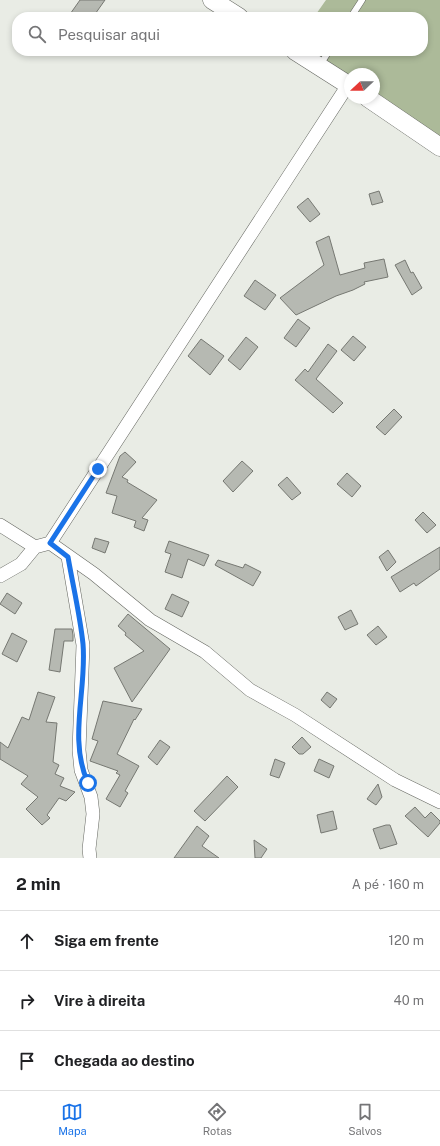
<!DOCTYPE html>
<html lang="pt">
<head>
<meta charset="utf-8">
<style>
  :root { --surface:#fff; --page:#f6f6f6; --text:#202124; --muted:#757577; --line:#e0e0e0; --accent:#1a73e8 }
  body { margin:0; font-family:"Public Sans",sans-serif; background:var(--page); color:var(--text) }
  .compass { position:absolute; left:344px; top:68px; width:36px; height:36px; border-radius:50%; background:var(--surface); box-shadow:0 2px 6px #0003; rotate:248deg }
  .stop { position:absolute; width:12px; height:12px; margin:-9px; border:3px solid #1a73e8; border-radius:50%; background:#fff }
  .stop.end { background:#1a73e8; border-color:#fff; box-shadow:0 1px 4px #0008 }
  .list { margin:0; padding:0; list-style:none }
  h2 { display:flex; justify-content:space-between; align-items:center; height:52px; margin:0; padding:0 16px; font-size:17px }
  h2 small { font-size:13px; font-weight:400; color:var(--muted) }
  .list li { display:grid; grid-template-columns:26px 1fr auto; gap:12px; align-items:center; box-sizing:border-box; height:60px; padding:0 16px; border-top:1px solid var(--line) }
  .list b { display:block; font-size:15px; white-space:nowrap }
  .list em { font-size:13px; font-style:normal; color:var(--muted) }
  .icon { flex:none; width:22px; height:22px; fill:none; stroke:currentColor; stroke-width:2; stroke-linecap:round; stroke-linejoin:round }
  .map { position:relative; flex:none; width:440px; height:858px; overflow:hidden }
  .search { position:absolute; background:var(--surface); box-shadow:0 2px 6px #0003; left:12px; right:12px; top:12px; height:44px; display:flex; align-items:center; gap:10px; box-sizing:border-box; padding:0 14px; border-radius:16px; color:var(--muted); font-size:15px }
  .sheet { height:232px; background:var(--surface) }
  nav { display:flex; justify-content:space-around; align-items:center; box-sizing:border-box; height:56px; border-top:1px solid var(--line); background:var(--surface); font-size:11px; color:var(--muted) }
  nav a { display:grid; justify-items:center; gap:2px }
  nav .on { color:var(--accent) }
  .map>svg:first-child { display:block }
  .forest { fill:#acba99 }
  .building { fill:#b6b9b2; stroke:#767872 }
  .lines { fill:none; stroke-linecap:round; stroke-linejoin:round }
  .lane-casing { stroke:#646660; stroke-width:7 }
  .street-casing { stroke:#646660; stroke-width:14 }
  .secondary-casing { stroke:#646660; stroke-width:19 }
  .lane { stroke:#fff; stroke-width:6 }
  .street { stroke:#fff; stroke-width:13 }
  .secondary { stroke:#fff; stroke-width:18 }
  .route { stroke:#1a73e8; stroke-width:5 }
</style>
</head>
<body>
<div class="map">
<svg width="440" height="858" viewBox="0 0 440 858">
  <rect width="100%" height="100%" fill="#e9ece5"/>
  <!-- forest -->
  <path class="forest" d="M326,0H440V145L374,98V74H350V87L294,51H423V17H314Z"/>
  <!-- building -->
  <path class="building" d="M80,0H105L93,17H68Z
    M379,191L383,202L372,205L369,194Z
    M308,198L320,214L310,222L297,207Z
    M329,236L340,275L365,268L364,263L384,259L388,277L364,282L365,284L353,290L336,296L296,315L280,298L324,265L316,242Z
    M405,260L411,273L413,272L422,288L412,295L395,265Z
    M255,280L276,295L265,310L244,296Z
    M298,319L310,328L296,347L284,338Z
    M353,336L366,347L354,361L341,350Z
    M246,337L258,347L240,370L228,360Z
    M201,339L224,356L210,375L188,356Z
    M328,344L337,351L316,379L343,403L333,413L295,380L305,369L308,372Z
    M394,409L402,417L385,435L376,427Z
    M125,452L136,462L122,477L128,480L127,482L157,500L142,518L148,520L144,531L134,527L136,521L112,513L117,496L106,493L120,456Z
    M242,461L253,471L233,492L223,481Z
    M347,473L361,486L352,497L337,484Z
    M287,477L301,493L292,500L278,485Z
    M423,512L436,525L427,533L415,520Z
    M95,538L109,542L105,553L92,548Z
    M169,541L209,555L204,566L188,559L182,578L165,572L171,554L165,552Z
    M440,547V569L416,586L414,583L400,592L391,577Z
    M388,550L396,562L387,571L379,557Z
    M218,560L243,568L245,564L261,572L253,586L215,565Z
    M7,593L22,603L15,614L0,604Z
    M172,594L189,602L182,617L165,609Z
    M351,610L358,624L345,630L338,617Z
    M128,614L170,649L132,702L114,668L144,651L125,635L126,633L118,626Z
    M378,626L387,637L376,645L367,635Z
    M55,629H72L73,635V641H64L60,672L49,670Z
    M12,633L27,641L17,662L2,654Z
    M38,692L55,697L46,722L57,723L53,762L59,765L55,774L64,778L60,786L75,792L66,801L59,798L47,815L50,818L42,825L26,809L38,797L21,784L28,776L0,759V742L8,748L22,717L29,720Z
    M327,692L337,699L330,708L321,700Z
    M103,701L142,709L135,720L134,719L117,754L139,766L125,791L128,793L120,807L106,799L120,775L116,773L118,771L90,761L98,741L92,739Z
    M302,737L311,747L303,754H299L292,747Z
    M160,740L170,747L157,765L148,757Z
    M275,759L285,763L279,778L270,775Z
    M319,759L334,766L329,778L314,771Z
    M227,776L238,787L205,821L194,811Z
    M378,784L382,797L376,805L367,799Z
    M415,807L425,818L431,812L440,821V823L428,837L405,816Z
    M333,811L337,829L321,833L317,815Z
    M386,825H390L397,844L380,849L373,829Z
    M197,826L209,836L202,846L219,858H174Z
    M254,840L267,849L261,858H255Z"/>
  <g class="lines">
    <defs>
      <path id="lane" d="M351,17L362,0
        M320,65L329,51"/>
      <path id="street" d="M0,525L35,547L50,543L348,85
        M50,543L94,574L150,620L205,652L250,690L295,715L395,780L440,802
        M68,557L83,645L79,750L81,770L91,797L93,814L89,849L90,858
        M0,576L21,564L35,547"/>
      <path id="secondary" d="M212,0L239,17
        M295,51L350,86
        M368,98L440,147"/>
    </defs>
    <!-- lane casing -->
    <use href="#lane" class="lane-casing"/>
    <!-- street casing -->
    <use href="#street" class="street-casing"/>
    <!-- secondary casing -->
    <use href="#secondary" class="secondary-casing"/>
    <!-- lane -->
    <use href="#lane" class="lane"/>
    <!-- street -->
    <use href="#street" class="street"/>
    <!-- secondary -->
    <use href="#secondary" class="secondary"/>
  </g>
  <g class="lines">
    <!-- route -->
    <path class="route" d="M88,783C68,739 87,690 83,644C80,615 73,586 68,557L50,543L98,469"/>
  </g>
</svg>
<svg class="compass" viewBox="-18 -18 36 36"><path d="M0-13l5 13h-10z" fill="#e53935"/><path d="M0 13l5-13h-10z" fill="#757577"/></svg>
<div class="stop" style="left:88px;top:783px"></div>
<div class="stop end" style="left:98px;top:469px"></div>
<div class="search"><svg class="icon" aria-label="search" viewBox="0 0 24 24"><circle cx="10" cy="10" r="6"/><path d="M15 15l6 6"/></svg>Pesquisar aqui</div>
</div>
<section class="sheet">
<h2>2 min<small>A pé · 160 m</small></h2>
<ul class="list">
<li><svg class="icon" aria-label="ahead" viewBox="0 0 24 24"><path d="M12 20V5M6 11l6-6 6 6"/></svg><div><b>Siga em frente</b></div><em>120 m</em></li>
<li><svg class="icon" aria-label="right" viewBox="0 0 24 24"><path d="M7 20v-9h11M14 6l5 5-5 5"/></svg><div><b>Vire à direita</b></div><em>40 m</em></li>
<li><svg class="icon" aria-label="arrive" viewBox="0 0 24 24"><path d="M6 21V4h12l-3 4 3 4H6"/></svg><div><b>Chegada ao destino</b></div></li>
</ul>
</section>
<nav>
<a class="on"><svg class="icon" aria-label="map" viewBox="0 0 24 24"><path d="M3 6l6-2 6 2 6-2v14l-6 2-6-2-6 2zM9 4v14M15 6v14"/></svg>Mapa</a>
<a><svg class="icon" aria-label="directions" viewBox="0 0 24 24"><path d="M12 3l9 9-9 9-9-9zM9 14v-3h6M13 9l2 2-2 2"/></svg>Rotas</a>
<a><svg class="icon" aria-label="saved" viewBox="0 0 24 24"><path d="M7 4h10v16l-5-4-5 4z"/></svg>Salvos</a>
</nav>
</body>
</html>
